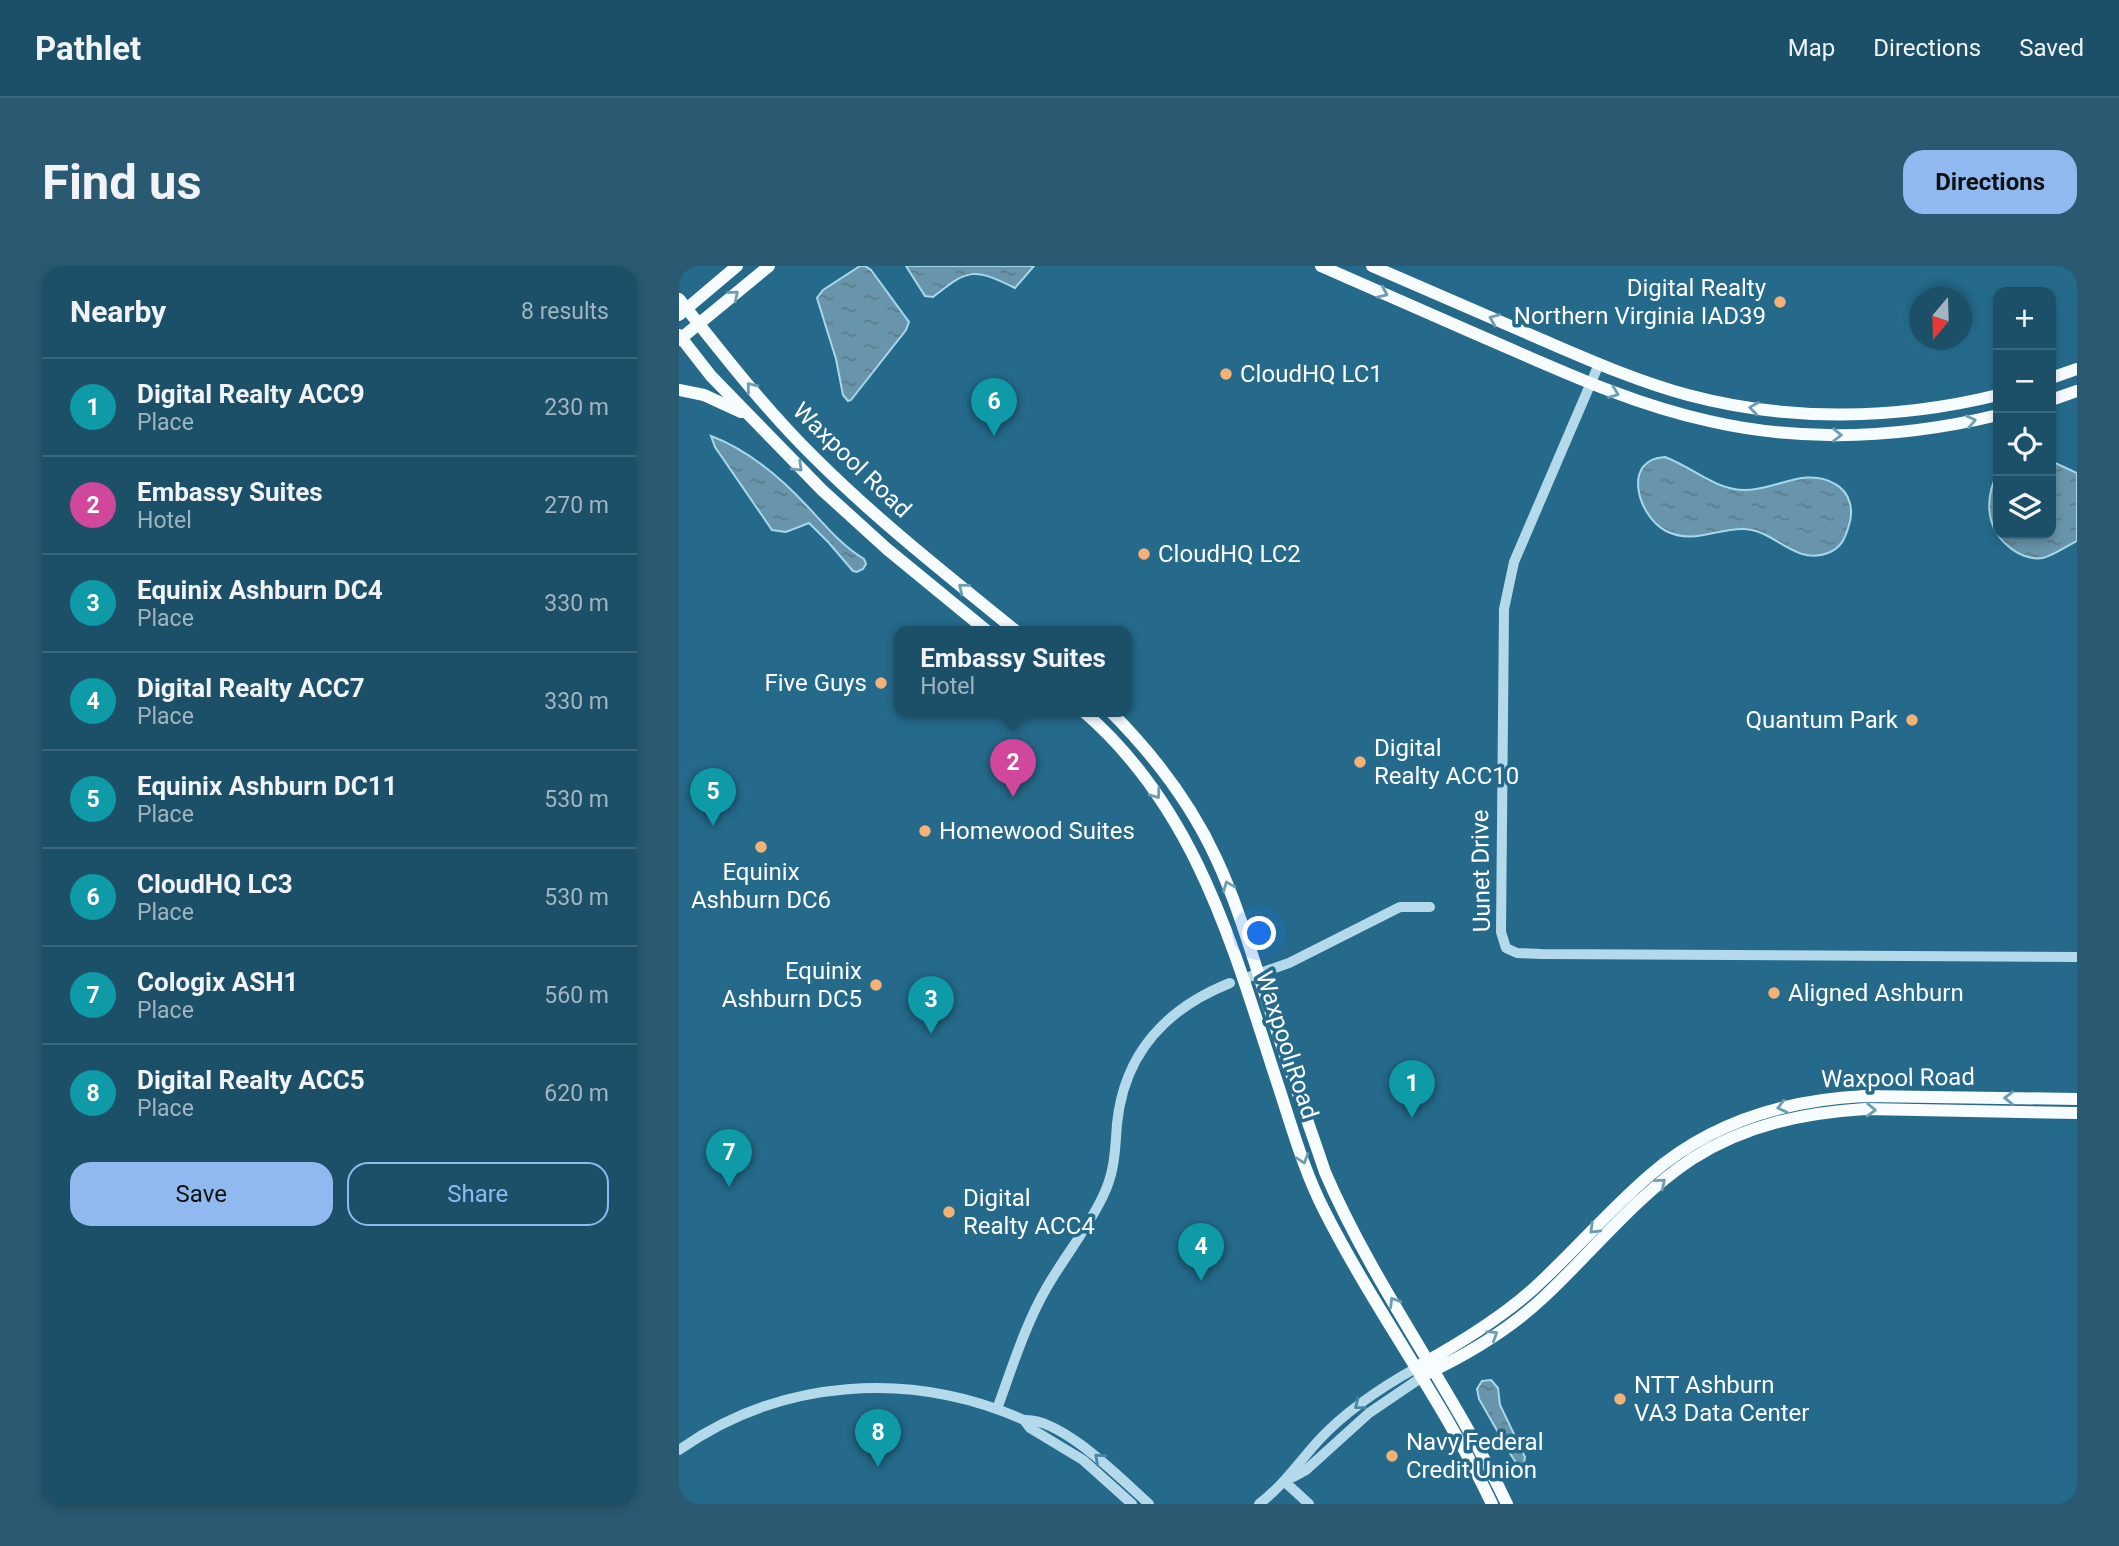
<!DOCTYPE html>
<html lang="en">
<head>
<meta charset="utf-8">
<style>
  :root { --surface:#1c5068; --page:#295a71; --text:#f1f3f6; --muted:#a0b5c0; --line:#3a677c; --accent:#90b9f0 }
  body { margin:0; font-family:Roboto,sans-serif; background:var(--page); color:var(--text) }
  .controls { position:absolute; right:21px; top:21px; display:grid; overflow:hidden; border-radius:14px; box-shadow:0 4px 10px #0003 }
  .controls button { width:63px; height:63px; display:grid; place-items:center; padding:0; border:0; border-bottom:2px solid var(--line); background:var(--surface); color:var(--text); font:35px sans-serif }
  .compass { position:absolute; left:1230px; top:21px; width:63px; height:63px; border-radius:50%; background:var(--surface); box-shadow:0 4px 10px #0003; rotate:199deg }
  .you { position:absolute; left:581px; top:668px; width:24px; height:24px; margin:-18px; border:5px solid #fff; border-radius:50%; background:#1a73e8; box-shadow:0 0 0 10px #1a73e833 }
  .badge { display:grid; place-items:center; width:46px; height:46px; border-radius:50%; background:var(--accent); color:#fff; font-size:23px; font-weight:700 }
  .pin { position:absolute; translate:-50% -58px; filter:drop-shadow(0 2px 4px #0008) }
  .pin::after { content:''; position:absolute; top:37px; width:24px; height:21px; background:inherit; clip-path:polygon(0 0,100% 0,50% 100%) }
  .popup { position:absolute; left:215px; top:360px; width:238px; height:91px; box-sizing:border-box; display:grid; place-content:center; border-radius:14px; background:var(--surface); filter:drop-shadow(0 2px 5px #0005); font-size:23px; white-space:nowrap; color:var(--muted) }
  .popup b { font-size:26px; color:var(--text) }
  .popup::after { content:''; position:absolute; left:50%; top:100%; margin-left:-14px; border:14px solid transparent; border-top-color:var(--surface) }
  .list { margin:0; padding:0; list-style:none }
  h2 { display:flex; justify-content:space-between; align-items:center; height:91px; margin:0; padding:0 28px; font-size:30px }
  h2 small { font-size:23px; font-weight:400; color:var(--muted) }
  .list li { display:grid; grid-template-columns:46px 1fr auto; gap:21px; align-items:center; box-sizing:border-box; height:98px; padding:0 28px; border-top:2px solid var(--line) }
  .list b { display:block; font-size:26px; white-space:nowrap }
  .list p { margin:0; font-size:23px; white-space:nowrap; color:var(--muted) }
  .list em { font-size:23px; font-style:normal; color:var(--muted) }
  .actions { display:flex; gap:14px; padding:21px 28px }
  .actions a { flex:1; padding:16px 0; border:2px solid var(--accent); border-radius:21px; text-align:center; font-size:24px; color:var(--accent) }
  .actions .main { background:var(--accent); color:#111 }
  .icon { flex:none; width:38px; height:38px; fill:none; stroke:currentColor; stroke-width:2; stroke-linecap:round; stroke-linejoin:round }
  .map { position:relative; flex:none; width:1398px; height:1238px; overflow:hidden; border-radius:21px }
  header { display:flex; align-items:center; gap:42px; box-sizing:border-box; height:98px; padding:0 35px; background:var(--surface); border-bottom:2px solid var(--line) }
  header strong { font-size:33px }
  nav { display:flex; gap:38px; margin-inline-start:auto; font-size:24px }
  .intro { display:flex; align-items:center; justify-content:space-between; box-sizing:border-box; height:168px; padding:0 42px }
  h1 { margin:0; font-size:49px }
  .button { padding:18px 32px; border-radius:21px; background:var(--accent); color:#111; font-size:24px; font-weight:700 }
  main { display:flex; gap:42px; padding:0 42px }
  aside { flex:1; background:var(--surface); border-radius:21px; box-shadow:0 4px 10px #0003 }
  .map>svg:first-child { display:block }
  .water { fill:url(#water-ripples); stroke:#a7d7eb; stroke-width:2 }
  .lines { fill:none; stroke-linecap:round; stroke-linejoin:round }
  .minor { stroke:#b3d9ea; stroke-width:10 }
  .major { stroke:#f7fcfe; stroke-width:12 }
  .oneway { stroke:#6e9db3 }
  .oneway2 { stroke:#4886a3 }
  .poi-dot { fill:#f4b277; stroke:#256a8b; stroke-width:2.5 }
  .labels { text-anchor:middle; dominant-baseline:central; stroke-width:7; stroke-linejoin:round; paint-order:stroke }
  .poi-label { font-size:24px; fill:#fff; stroke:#256a8b; text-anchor:start }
  .street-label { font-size:24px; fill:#fff; stroke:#256a8b }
</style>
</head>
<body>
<header>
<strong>Pathlet</strong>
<nav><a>Map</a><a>Directions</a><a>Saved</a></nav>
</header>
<div class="intro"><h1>Find us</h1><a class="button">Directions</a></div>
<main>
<aside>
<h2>Nearby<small>8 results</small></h2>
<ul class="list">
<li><span class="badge" style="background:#0f9aa8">1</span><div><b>Digital Realty ACC9</b><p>Place</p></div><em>230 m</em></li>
<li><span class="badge" style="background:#d1479c">2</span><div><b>Embassy Suites</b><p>Hotel</p></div><em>270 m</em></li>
<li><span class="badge" style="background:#0f9aa8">3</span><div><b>Equinix Ashburn DC4</b><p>Place</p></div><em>330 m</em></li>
<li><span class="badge" style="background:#0f9aa8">4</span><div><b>Digital Realty ACC7</b><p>Place</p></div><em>330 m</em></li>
<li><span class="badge" style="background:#0f9aa8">5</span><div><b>Equinix Ashburn DC11</b><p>Place</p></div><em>530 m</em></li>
<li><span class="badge" style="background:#0f9aa8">6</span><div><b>CloudHQ LC3</b><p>Place</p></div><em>530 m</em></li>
<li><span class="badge" style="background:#0f9aa8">7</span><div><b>Cologix ASH1</b><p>Place</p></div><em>560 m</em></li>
<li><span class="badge" style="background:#0f9aa8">8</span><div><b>Digital Realty ACC5</b><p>Place</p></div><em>620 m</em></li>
</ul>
<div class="actions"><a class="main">Save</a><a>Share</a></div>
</aside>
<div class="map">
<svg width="1398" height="1238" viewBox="0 0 1398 1238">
  <defs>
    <pattern id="water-ripples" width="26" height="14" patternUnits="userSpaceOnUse" patternTransform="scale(1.75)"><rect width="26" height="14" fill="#6895ab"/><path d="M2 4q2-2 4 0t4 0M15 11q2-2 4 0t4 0" fill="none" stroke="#5e7b8a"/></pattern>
  </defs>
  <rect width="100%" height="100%" fill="#256a8b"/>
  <!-- water -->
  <path class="water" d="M181,0H186L192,4L230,56L227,64L172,134L169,135L164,129L157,93L138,32L144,24Z
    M227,0H355L336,22C295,2 290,2 254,31L246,30Z
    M32,170C70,184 102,212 129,241C146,259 163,280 185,293L187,298L184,303L178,306L174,305L150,277L130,257L107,266L93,264L36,181Z
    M986,191C1013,201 1035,223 1064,224C1095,225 1127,200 1156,218C1171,226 1175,244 1170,259C1166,273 1162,282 1149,287C1116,300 1096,264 1065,263C1038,262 1014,279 987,265C959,251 942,193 986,191Z
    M1372,195L1398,207V275C1388,280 1375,289 1364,292C1351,294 1338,288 1329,280C1306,261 1306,231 1319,206V268H1372Z
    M812,1114L819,1122L821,1139L846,1191L845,1198H838L832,1189L800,1133L798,1123L803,1115Z"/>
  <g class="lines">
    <!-- minor -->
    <path class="minor" d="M920,98L835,296L825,343L822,666L827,682L838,687L862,688L1398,691
      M564,713L610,697L721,641H751
      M318,1143C333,1102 346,1059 368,1021C386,990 409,962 424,930C436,906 436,884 438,858C445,787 488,742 551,717
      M345,1154L351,1162L404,1194L453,1238
      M0,1184C102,1112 232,1104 345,1154C382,1151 443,1214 470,1238
      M614,1211L627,1204L690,1147L743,1111
      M606,1216L630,1238
      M580,1238C604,1220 620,1196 640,1174C668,1144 701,1122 737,1102"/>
    <!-- major -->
    <path class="major" d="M642,0C706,28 771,57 836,85C900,113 962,140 1030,155C1126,177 1224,172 1319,149
      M693,0C749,24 804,48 859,72C908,93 957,115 1009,129C1110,156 1217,154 1319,129
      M0,33C43,87 86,143 135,191C198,254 268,309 337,365
      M0,49L58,0
      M0,69L32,110L143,224L208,283L308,365
      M0,74L90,0
      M1372,112L1398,103
      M0,124L25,129L62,146
      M1372,134L1398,125
      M404,445C520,545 555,686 601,825C614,865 626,907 645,944C696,1045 765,1136 813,1238
      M431,445C473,487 512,538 537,592C559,639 573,689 589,738C607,794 627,850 646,906C696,1022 774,1124 828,1238
      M743,1098C781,1077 820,1053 853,1024C894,987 929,945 971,909C1032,856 1106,834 1185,830L1398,833
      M749,1107C789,1088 832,1062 865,1031C914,985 957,930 1013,893C1066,859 1124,847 1186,843L1398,847"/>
  </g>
  <!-- one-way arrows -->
  <defs><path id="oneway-chevron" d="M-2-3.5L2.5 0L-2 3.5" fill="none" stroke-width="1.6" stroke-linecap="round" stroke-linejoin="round" transform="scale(1.75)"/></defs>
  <g class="oneway">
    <use href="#oneway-chevron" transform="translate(704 27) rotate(24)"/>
    <use href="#oneway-chevron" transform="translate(55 29) rotate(-40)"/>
    <use href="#oneway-chevron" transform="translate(815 53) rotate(-157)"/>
    <use href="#oneway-chevron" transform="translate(72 121) rotate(-129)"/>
    <use href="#oneway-chevron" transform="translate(935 127) rotate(21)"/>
    <use href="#oneway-chevron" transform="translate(1075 142) rotate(-172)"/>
    <use href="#oneway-chevron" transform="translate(1292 155) rotate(-12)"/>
    <use href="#oneway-chevron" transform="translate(1158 169) rotate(1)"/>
    <use href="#oneway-chevron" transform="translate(119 201) rotate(44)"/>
    <use href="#oneway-chevron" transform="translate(284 322) rotate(-141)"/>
    <use href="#oneway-chevron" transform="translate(477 528) rotate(54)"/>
    <use href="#oneway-chevron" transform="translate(549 620) rotate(-111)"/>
    <use href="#oneway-chevron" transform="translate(1330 832) rotate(-179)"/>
    <use href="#oneway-chevron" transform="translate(1103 841) rotate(166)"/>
    <use href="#oneway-chevron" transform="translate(1192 844) rotate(2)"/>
    <use href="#oneway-chevron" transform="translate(624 893) rotate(71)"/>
    <use href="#oneway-chevron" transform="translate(982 917) rotate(-40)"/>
    <use href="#oneway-chevron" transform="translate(915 963) rotate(136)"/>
    <use href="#oneway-chevron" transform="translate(715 1036) rotate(-121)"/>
    <use href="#oneway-chevron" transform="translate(814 1069) rotate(-32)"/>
  </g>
  <g class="oneway2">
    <use href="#oneway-chevron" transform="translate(680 1139) rotate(142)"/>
    <use href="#oneway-chevron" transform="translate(420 1192) rotate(-138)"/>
  </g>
  <!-- markers -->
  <g class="poi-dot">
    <circle cx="1101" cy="36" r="7"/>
    <circle cx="547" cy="108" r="7"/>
    <circle cx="465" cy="288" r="7"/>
    <circle cx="202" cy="417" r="7"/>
    <circle cx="1233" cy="454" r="7"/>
    <circle cx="681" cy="496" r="7"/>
    <circle cx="246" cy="565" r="7"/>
    <circle cx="82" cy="581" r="7"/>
    <circle cx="197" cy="719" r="7"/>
    <circle cx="1095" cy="727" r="7"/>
    <circle cx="270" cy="946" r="7"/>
    <circle cx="941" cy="1133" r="7"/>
    <circle cx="713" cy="1190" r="7"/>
  </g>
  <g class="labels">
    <!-- poi labels -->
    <g class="poi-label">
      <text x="1087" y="22" text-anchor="end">Digital Realty<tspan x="1087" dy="28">Northern Virginia IAD39</tspan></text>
      <text x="561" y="108">CloudHQ LC1</text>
      <text x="479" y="288">CloudHQ LC2</text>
      <text x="188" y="417" text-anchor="end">Five Guys</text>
      <text x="1219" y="454" text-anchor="end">Quantum Park</text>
      <text x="695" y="482">Digital<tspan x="695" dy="28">Realty ACC10</tspan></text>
      <text x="260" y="565">Homewood Suites</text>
      <text x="82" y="606" text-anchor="middle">Equinix<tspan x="82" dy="28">Ashburn DC6</tspan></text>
      <text x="183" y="705" text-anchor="end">Equinix<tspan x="183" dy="28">Ashburn DC5</tspan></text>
      <text x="1109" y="727">Aligned Ashburn</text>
      <text x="284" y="932">Digital<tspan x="284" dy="28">Realty ACC4</tspan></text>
      <text x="955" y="1119">NTT Ashburn<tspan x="955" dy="28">VA3 Data Center</tspan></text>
      <text x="727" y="1176">Navy Federal<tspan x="727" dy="28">Credit Union</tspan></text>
    </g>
    <!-- street labels -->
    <g class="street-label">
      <text transform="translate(173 194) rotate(44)">Waxpool Road</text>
      <text transform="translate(802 605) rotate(-91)">Uunet Drive</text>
      <text transform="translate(608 779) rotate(72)">Waxpool Road</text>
      <text transform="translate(1219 812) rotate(-1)">Waxpool Road</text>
    </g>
  </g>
</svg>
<div class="controls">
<button>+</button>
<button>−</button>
<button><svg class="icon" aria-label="locate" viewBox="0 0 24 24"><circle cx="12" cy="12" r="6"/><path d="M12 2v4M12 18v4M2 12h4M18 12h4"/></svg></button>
<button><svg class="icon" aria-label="layers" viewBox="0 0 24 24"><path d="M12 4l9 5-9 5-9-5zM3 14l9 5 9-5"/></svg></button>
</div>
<svg class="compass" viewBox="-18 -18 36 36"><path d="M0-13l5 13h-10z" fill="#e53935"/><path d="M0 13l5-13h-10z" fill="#a0b5c0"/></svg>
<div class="you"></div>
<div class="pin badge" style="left:733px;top:852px;background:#0f9aa8">1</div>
<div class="pin badge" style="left:334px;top:531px;background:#d1479c">2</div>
<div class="popup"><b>Embassy Suites</b>Hotel</div>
<div class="pin badge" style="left:252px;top:768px;background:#0f9aa8">3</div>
<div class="pin badge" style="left:522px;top:1015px;background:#0f9aa8">4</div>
<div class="pin badge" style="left:34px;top:560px;background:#0f9aa8">5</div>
<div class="pin badge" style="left:315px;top:170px;background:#0f9aa8">6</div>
<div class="pin badge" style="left:50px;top:921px;background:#0f9aa8">7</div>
<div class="pin badge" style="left:199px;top:1201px;background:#0f9aa8">8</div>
</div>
</main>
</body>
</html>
